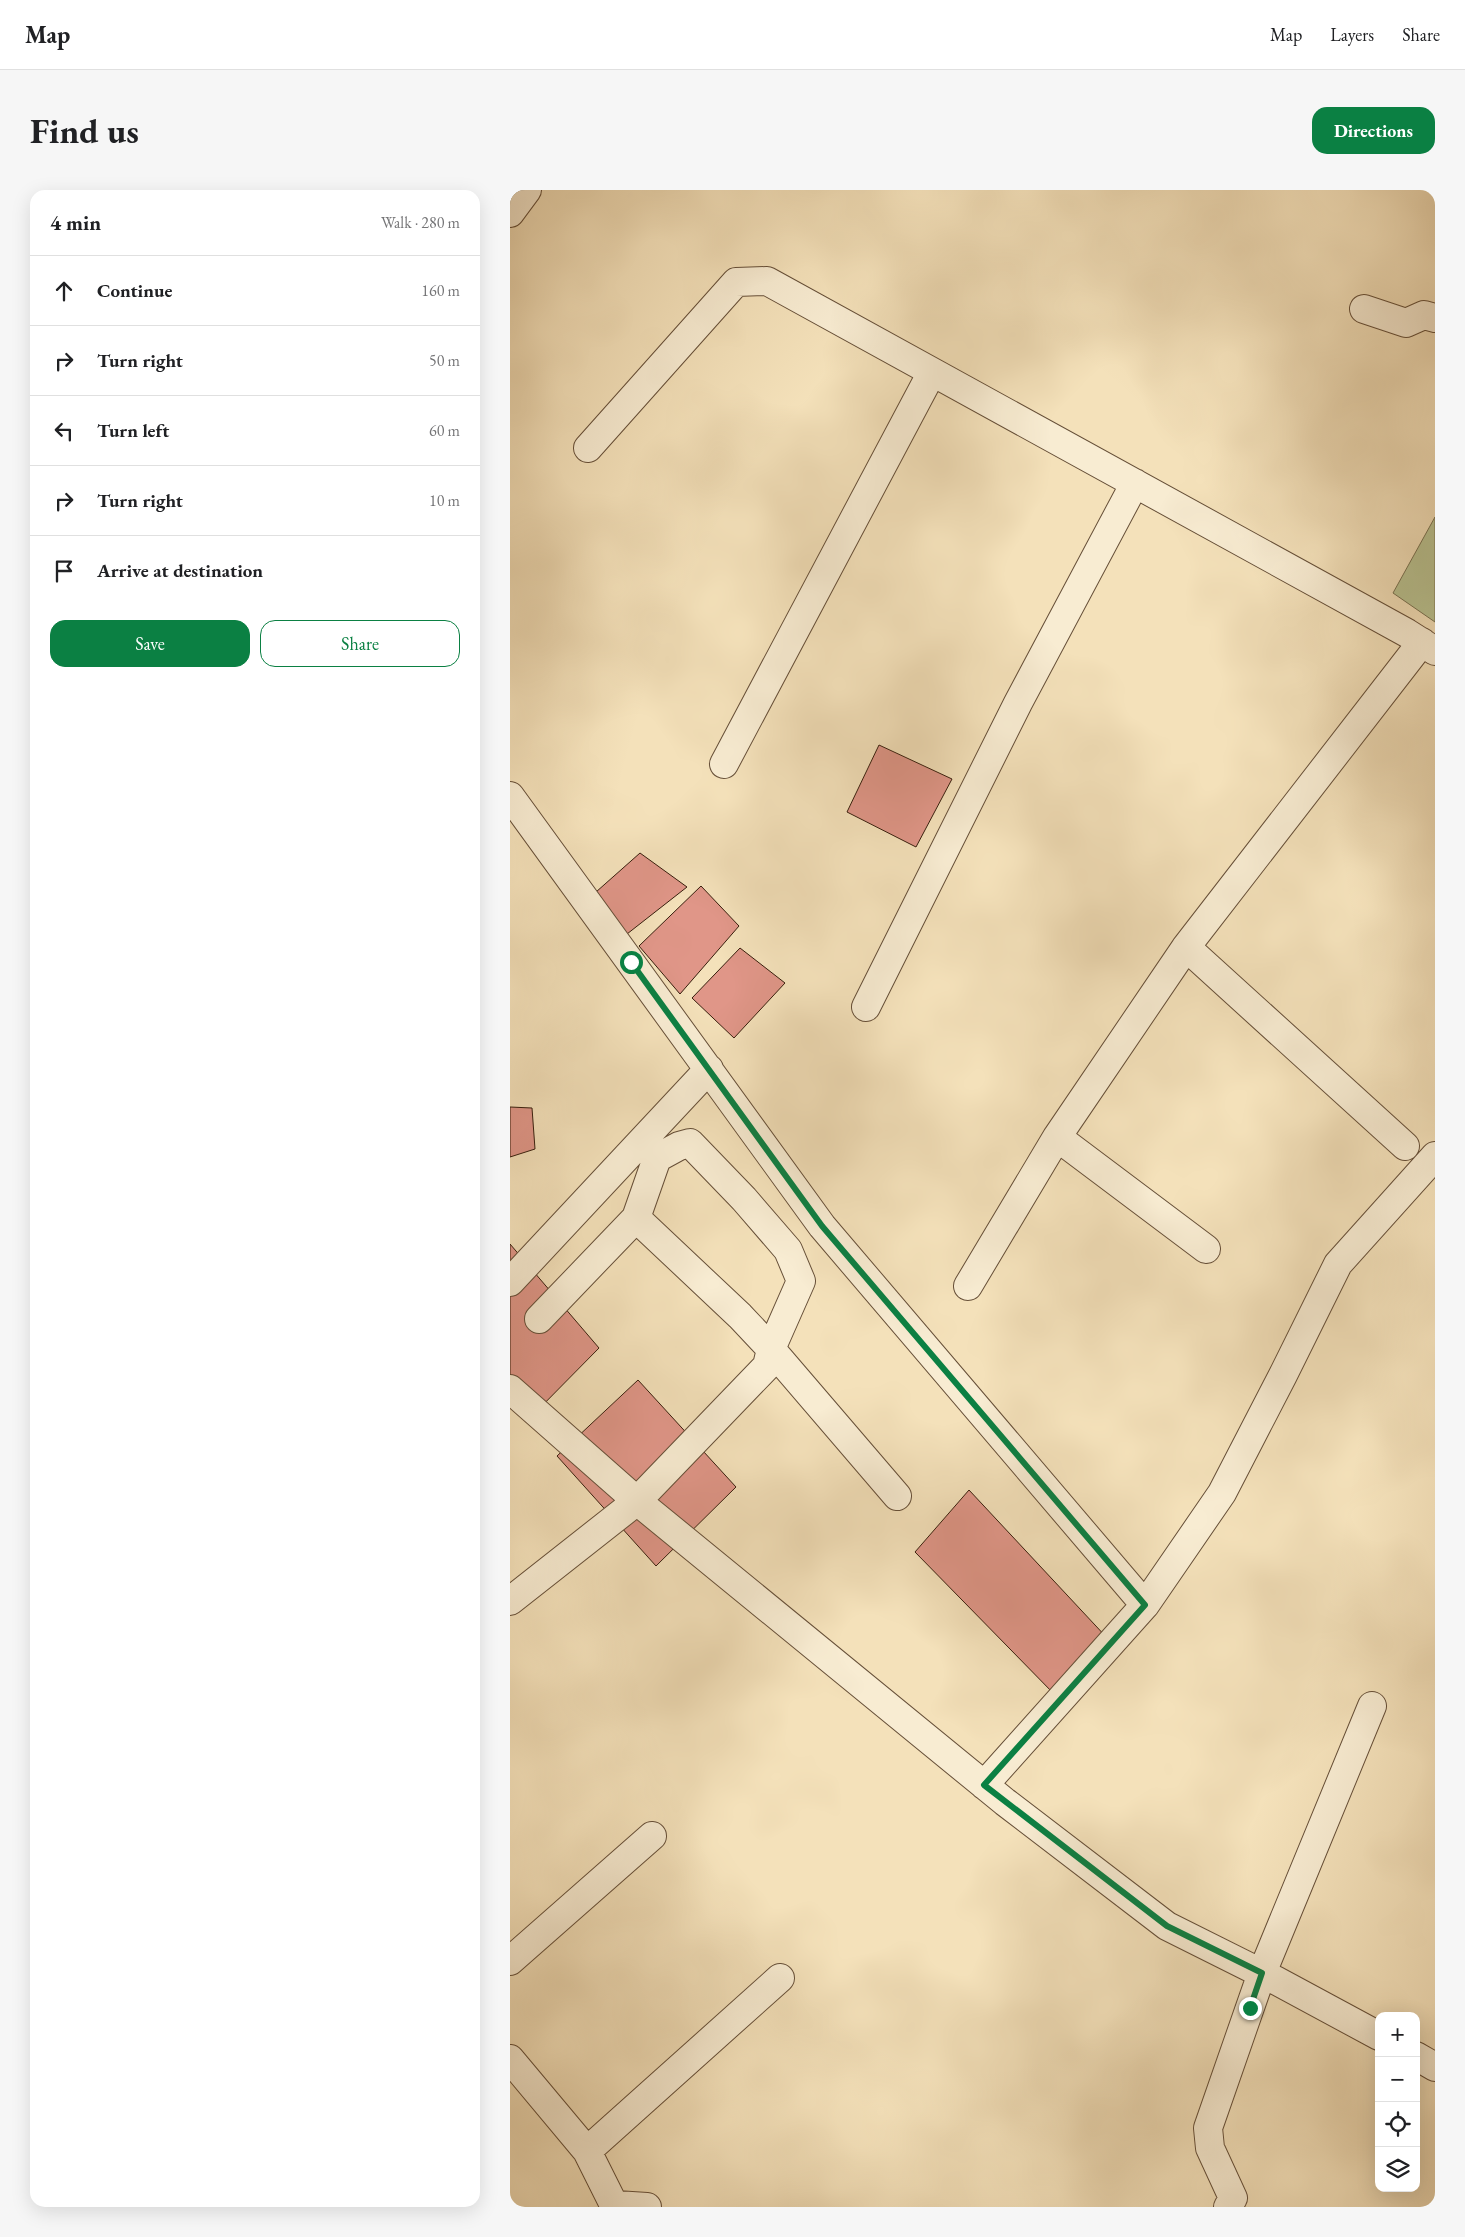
<!DOCTYPE html>
<html lang="en">
<head>
<meta charset="utf-8">
<style>
  :root { --surface:#fff; --page:#f6f6f6; --text:#202124; --muted:#757577; --line:#e0e0e0; --accent:#0b8043 }
  body { margin:0; font-family:"EB Garamond",serif; background:var(--page); color:var(--text) }
  .controls { position:absolute; right:15px; bottom:15px; display:grid; overflow:hidden; border-radius:10px; box-shadow:0 5px 20px #0002 }
  .controls button { width:45px; height:45px; display:grid; place-items:center; padding:0; border:0; border-bottom:1px solid var(--line); background:var(--surface); color:var(--text); font:25px sans-serif }
  .stop { position:absolute; width:15px; height:15px; margin:-11px; border:4px solid #0b8043; border-radius:50%; background:#fff }
  .stop.end { background:#0b8043; border-color:#fff; box-shadow:0 1px 5px #0008 }
  .list { margin:0; padding:0; list-style:none }
  h2 { display:flex; justify-content:space-between; align-items:center; height:65px; margin:0; padding:0 20px; font-size:21px }
  h2 small { font-size:16px; font-weight:400; color:var(--muted) }
  .list li { display:grid; grid-template-columns:32px 1fr auto; gap:15px; align-items:center; box-sizing:border-box; height:70px; padding:0 20px; border-top:1px solid var(--line) }
  .list b { display:block; font-size:19px; white-space:nowrap }
  .list em { font-size:16px; font-style:normal; color:var(--muted) }
  .actions { display:flex; gap:10px; padding:15px 20px }
  .actions a { flex:1; padding:11px 0; border:1px solid var(--accent); border-radius:15px; text-align:center; font-size:18px; color:var(--accent) }
  .actions .main { background:var(--accent); color:#fff }
  .icon { flex:none; width:28px; height:28px; fill:none; stroke:currentColor; stroke-width:2; stroke-linecap:round; stroke-linejoin:round }
  .map { position:relative; flex:none; width:925px; height:2017px; overflow:hidden; border-radius:15px }
  header { display:flex; align-items:center; gap:30px; box-sizing:border-box; height:70px; padding:0 25px; background:var(--surface); border-bottom:1px solid var(--line) }
  header strong { font-size:24px }
  nav { display:flex; gap:28px; margin-inline-start:auto; font-size:18px }
  .intro { display:flex; align-items:center; justify-content:space-between; box-sizing:border-box; height:120px; padding:0 30px }
  h1 { margin:0; font-size:35px }
  .button { padding:12px 22px; border-radius:15px; background:var(--accent); color:#fff; font-size:18px; font-weight:700 }
  main { display:flex; gap:30px; padding:0 30px }
  aside { flex:1; background:var(--surface); border-radius:15px; box-shadow:0 5px 20px #0002 }
  .map>svg:first-child { display:block }
  .green { fill:#b9c392; stroke:#787050 }
  .building { fill:#e09688; stroke:#371e0d }
  .lines { fill:none; stroke-linecap:round; stroke-linejoin:round }
  .minor-casing { stroke:#664f38; stroke-width:30 }
  .minor { stroke:#f8ecd2; stroke-width:28 }
  .route { stroke:#0b8043; stroke-width:6 }
</style>
</head>
<body>
<header>
<strong>Map</strong>
<nav><a>Map</a><a>Layers</a><a>Share</a></nav>
</header>
<div class="intro"><h1>Find us</h1><a class="button">Directions</a></div>
<main>
<aside>
<h2>4 min<small>Walk · 280 m</small></h2>
<ul class="list">
<li><svg class="icon" aria-label="ahead" viewBox="0 0 24 24"><path d="M12 20V5M6 11l6-6 6 6"/></svg><div><b>Continue</b></div><em>160 m</em></li>
<li><svg class="icon" aria-label="right" viewBox="0 0 24 24"><path d="M7 20v-9h11M14 6l5 5-5 5"/></svg><div><b>Turn right</b></div><em>50 m</em></li>
<li><svg class="icon" aria-label="left" viewBox="0 0 24 24"><path d="M17 20v-9H6M10 6l-5 5 5 5"/></svg><div><b>Turn left</b></div><em>60 m</em></li>
<li><svg class="icon" aria-label="right" viewBox="0 0 24 24"><path d="M7 20v-9h11M14 6l5 5-5 5"/></svg><div><b>Turn right</b></div><em>10 m</em></li>
<li><svg class="icon" aria-label="arrive" viewBox="0 0 24 24"><path d="M6 21V4h12l-3 4 3 4H6"/></svg><div><b>Arrive at destination</b></div></li>
</ul>
<div class="actions"><a class="main">Save</a><a>Share</a></div>
</aside>
<div class="map">
<svg width="925" height="2017" viewBox="0 0 925 2017">
  <rect width="100%" height="100%" fill="#f4e1ba"/>
  <filter id="stains"><feTurbulence type="fractalNoise" baseFrequency=".004" numOctaves="4"/><feColorMatrix values="0 0 0 0 .2 0 0 0 0 .09 0 0 0 0 .02 0 0 0 .5 -.17"/></filter>
  <radialGradient id="worn" r=".72"><stop offset=".6" stop-color="#630" stop-opacity="0"/><stop offset="1" stop-color="#630" stop-opacity=".3"/></radialGradient>
  <!-- green -->
  <path class="green" d="M925,327V432L883,403Z"/>
  <!-- building -->
  <path class="building" d="M369,555L442,589L406,657L337,622Z
    M130,663L177,697L117,744L86,702Z
    M191,696L229,736L170,804L129,756Z
    M230,758L275,793L224,848L182,808Z
    M0,917L22,918L25,959L0,967Z
    M0,1054L89,1158L16,1232L0,1215Z
    M128,1190L226,1297L146,1376L47,1266Z
    M459,1300L599,1450L546,1506L405,1362Z"/>
  <g class="lines">
    <defs>
      <path id="minor" d="M0,23L17,0
        M854,119L896,133L914,125L925,128
        M78,258L226,92L257,91L897,443L925,461
        M214,574L422,182
        M0,606L312,1036L635,1415
        M676,757L895,956
        M356,817L508,513L625,293
        M547,947L696,1059
        M126,1028L147,968L169,956L180,953L234,1009L278,1060L291,1091L261,1159L387,1306
        M0,1092L199,879
        M458,1096L547,947L676,757L912,452
        M0,1199L127,1311L257,1176L261,1159L230,1126L126,1028L29,1129
        M0,1411L127,1311L495,1612L657,1736L767,1791L869,1846
        M474,1595L635,1415L712,1303L773,1185L828,1074L925,966
        M0,1771L142,1646
        M906,1866L925,1877
        M0,1869L77,1961L105,2017
        M77,1961L270,1788
        M106,2015L137,2017
        M718,2017L723,2008L700,1958L698,1938L752,1783L862,1516"/>
    </defs>
    <!-- minor casing -->
    <use href="#minor" class="minor-casing"/>
    <!-- minor -->
    <use href="#minor" class="minor"/>
  </g>
  <g class="lines">
    <!-- route -->
    <path class="route" d="M121,772L312,1036L635,1415L474,1595L657,1736L752,1783L740,1818"/>
  </g>
  <rect width="100%" height="100%" filter="url(#stains)"/>
  <rect width="100%" height="100%" fill="url(#worn)"/>
</svg>
<div class="controls">
<button>+</button>
<button>−</button>
<button><svg class="icon" aria-label="locate" viewBox="0 0 24 24"><circle cx="12" cy="12" r="6"/><path d="M12 2v4M12 18v4M2 12h4M18 12h4"/></svg></button>
<button><svg class="icon" aria-label="layers" viewBox="0 0 24 24"><path d="M12 4l9 5-9 5-9-5zM3 14l9 5 9-5"/></svg></button>
</div>
<div class="stop" style="left:121px;top:772px"></div>
<div class="stop end" style="left:740px;top:1818px"></div>
</div>
</main>
</body>
</html>
